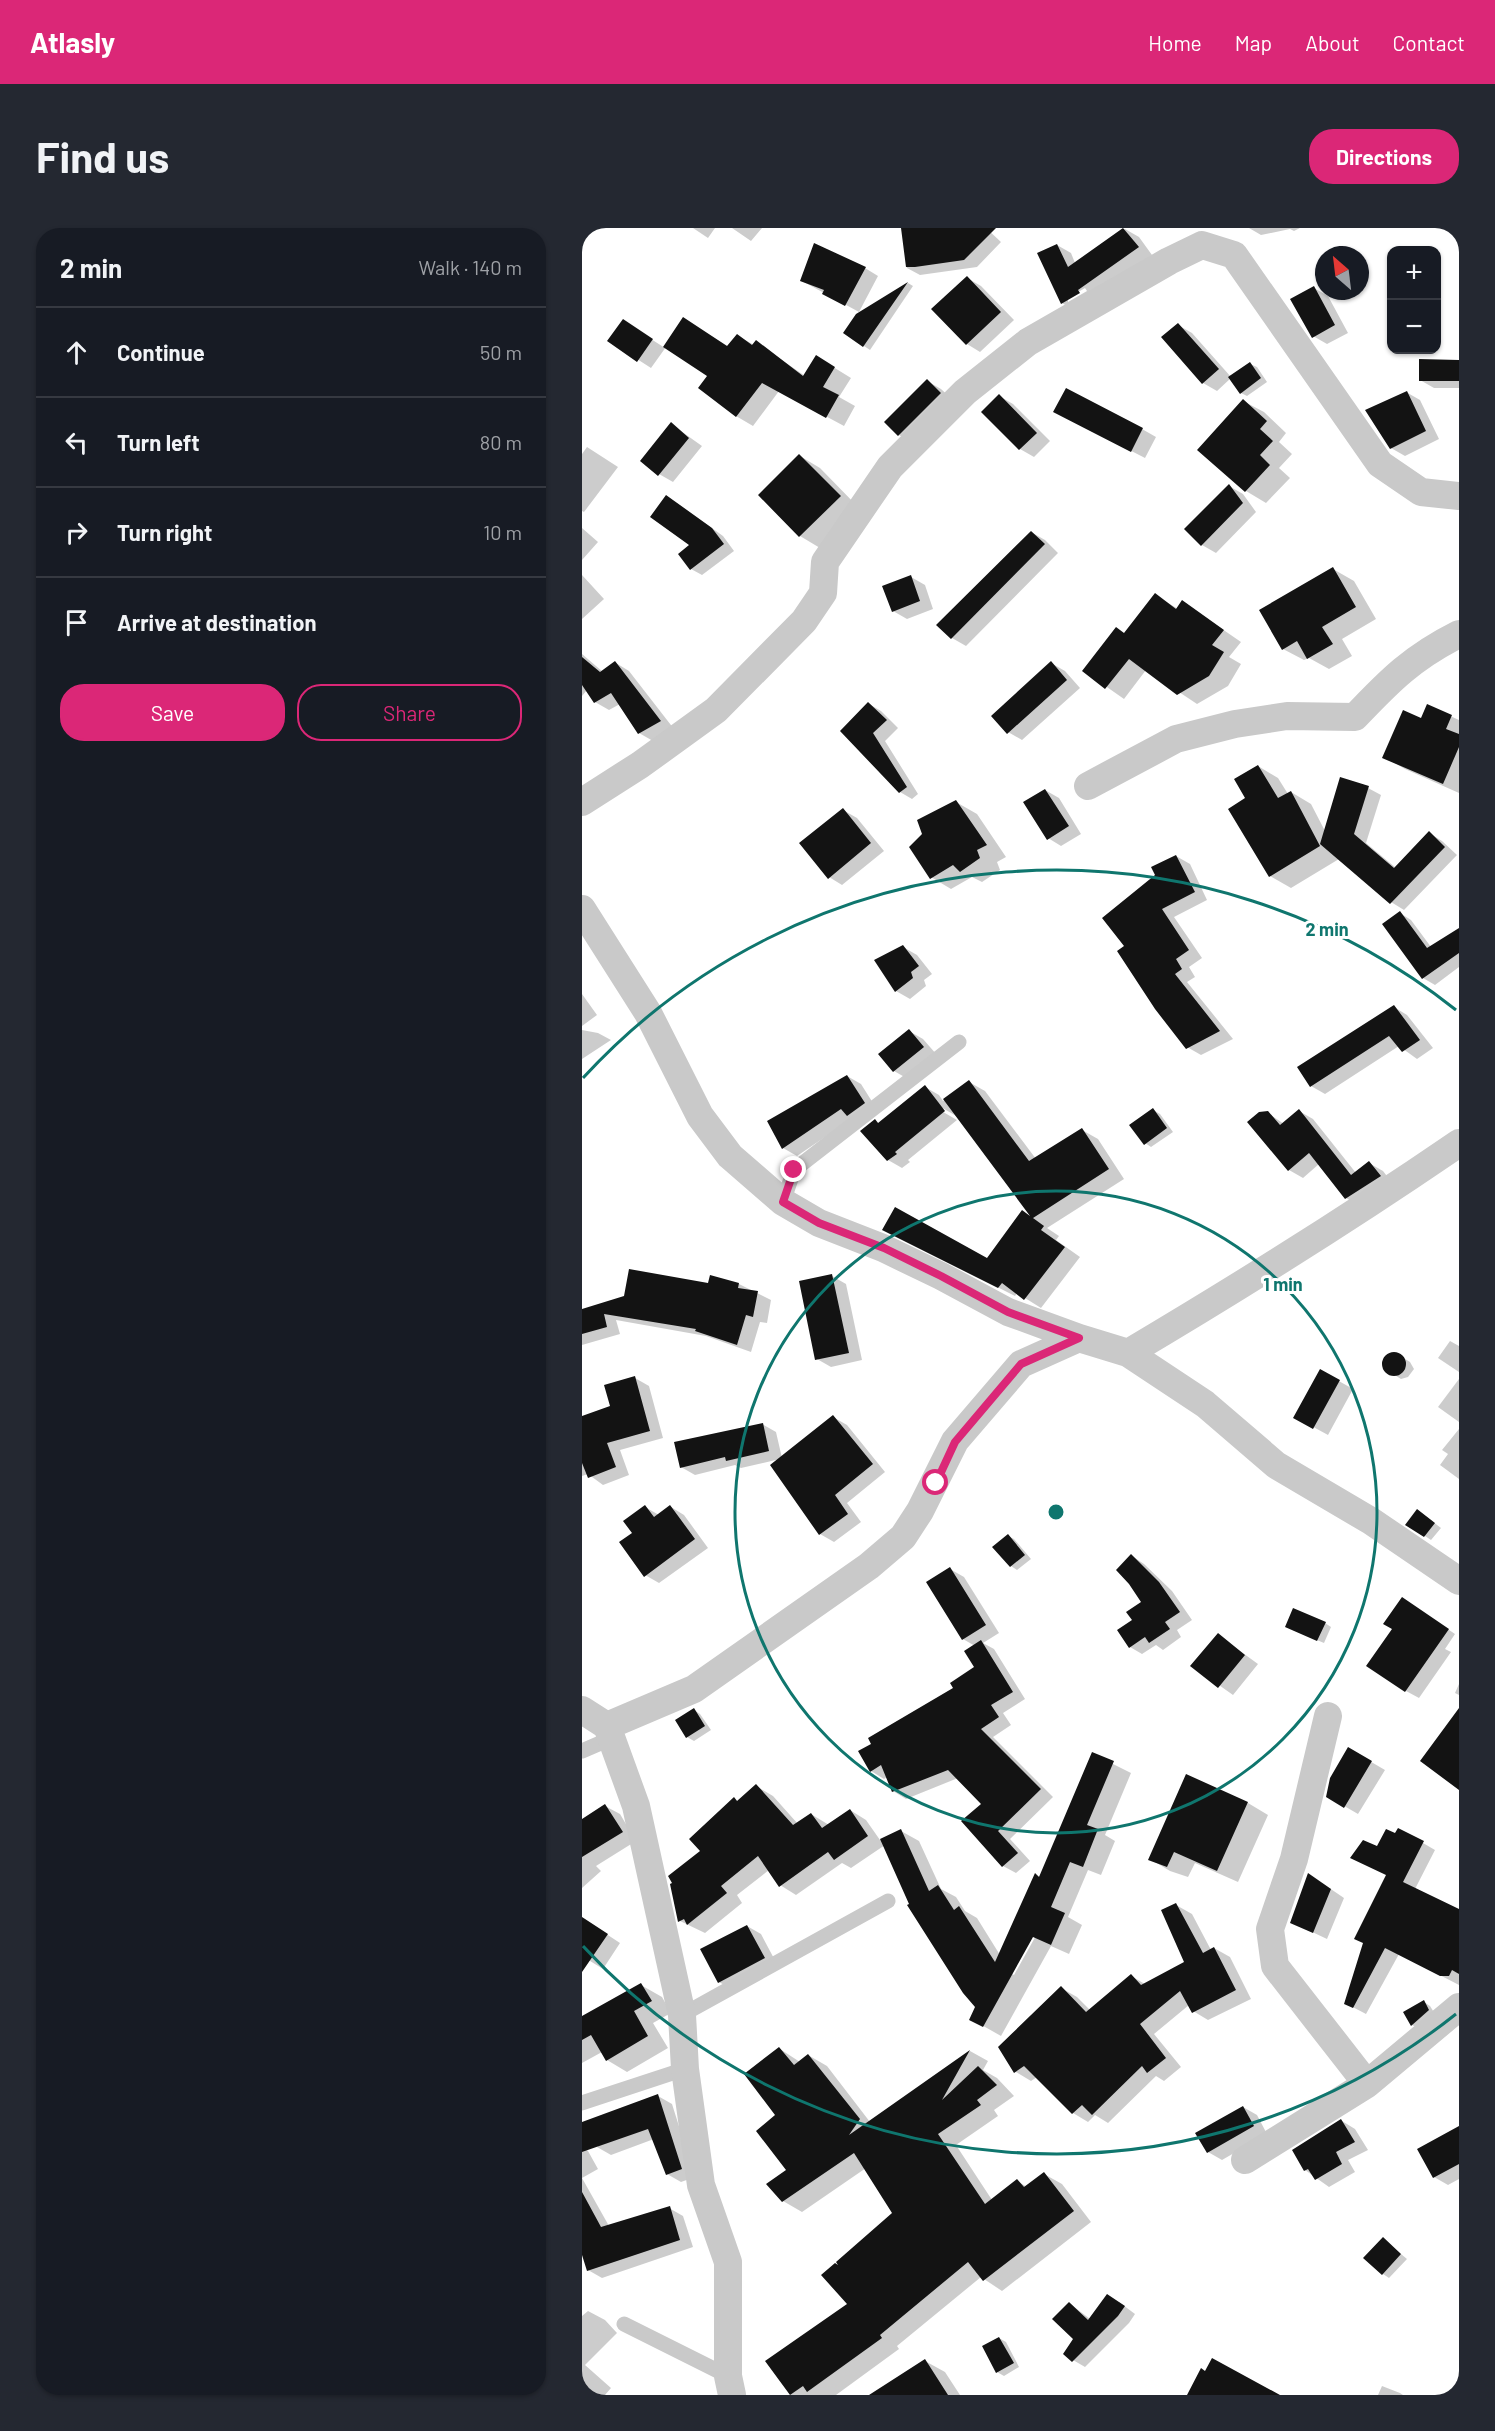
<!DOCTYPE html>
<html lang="en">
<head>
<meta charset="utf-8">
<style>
  :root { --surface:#171b24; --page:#242831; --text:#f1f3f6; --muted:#9ea1a6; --line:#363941; --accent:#db2777 }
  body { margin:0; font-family:Barlow,sans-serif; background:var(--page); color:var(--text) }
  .controls { position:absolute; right:18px; top:18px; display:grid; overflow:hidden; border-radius:12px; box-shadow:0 2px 4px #0004 }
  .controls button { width:54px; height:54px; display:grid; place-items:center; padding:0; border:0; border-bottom:2px solid var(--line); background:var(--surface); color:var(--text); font:30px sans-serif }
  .compass { position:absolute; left:733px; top:18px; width:54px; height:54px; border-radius:50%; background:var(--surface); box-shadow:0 2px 4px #0004; rotate:332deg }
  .stop { position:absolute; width:18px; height:18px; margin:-14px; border:4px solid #db2777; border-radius:50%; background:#fff }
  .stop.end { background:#db2777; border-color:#fff; box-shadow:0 2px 6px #0008 }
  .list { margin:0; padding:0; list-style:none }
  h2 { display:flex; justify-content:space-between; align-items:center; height:78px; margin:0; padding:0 24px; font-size:26px }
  h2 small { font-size:20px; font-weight:400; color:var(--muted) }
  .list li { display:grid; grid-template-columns:39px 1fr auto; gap:18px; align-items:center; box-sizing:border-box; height:90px; padding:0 24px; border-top:2px solid var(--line) }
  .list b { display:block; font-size:22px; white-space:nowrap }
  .list em { font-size:20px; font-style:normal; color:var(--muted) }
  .actions { display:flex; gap:12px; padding:18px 24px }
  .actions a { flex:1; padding:14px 0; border:2px solid var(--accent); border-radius:24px; text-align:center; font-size:21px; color:var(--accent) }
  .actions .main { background:var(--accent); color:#fff }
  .icon { flex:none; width:33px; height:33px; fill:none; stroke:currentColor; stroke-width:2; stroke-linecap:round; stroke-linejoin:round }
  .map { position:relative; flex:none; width:877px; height:2167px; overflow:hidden; border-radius:24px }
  header { display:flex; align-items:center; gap:36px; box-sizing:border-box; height:84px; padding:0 30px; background:var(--accent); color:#fff }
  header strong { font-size:28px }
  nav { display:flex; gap:33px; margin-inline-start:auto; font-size:21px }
  .intro { display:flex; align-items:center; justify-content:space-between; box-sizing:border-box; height:144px; padding:0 36px }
  h1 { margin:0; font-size:42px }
  .button { padding:15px 27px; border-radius:24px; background:var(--accent); color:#fff; font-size:21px; font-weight:700 }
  main { display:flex; gap:36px; padding:0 36px }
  aside { flex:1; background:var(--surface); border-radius:24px; box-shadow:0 2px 4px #0004 }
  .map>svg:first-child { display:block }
  .shadow { fill:#0003; fill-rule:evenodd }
  .building { fill:#131313 }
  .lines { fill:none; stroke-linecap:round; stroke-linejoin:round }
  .service { stroke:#c9c9c9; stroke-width:15 }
  .minor { stroke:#c9c9c9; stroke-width:28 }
  .route { stroke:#db2777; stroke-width:8 }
  .ring { fill:none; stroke:#0f766e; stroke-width:3 }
  .centre { fill:#0f766e; stroke:#fff; stroke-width:3 }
  .ring-label { font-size:18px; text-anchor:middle; font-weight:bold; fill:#0f766e; stroke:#fff; stroke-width:6; stroke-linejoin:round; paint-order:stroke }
</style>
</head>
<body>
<header>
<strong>Atlasly</strong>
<nav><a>Home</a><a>Map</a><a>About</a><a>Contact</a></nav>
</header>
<div class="intro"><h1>Find us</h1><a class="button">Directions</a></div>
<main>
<aside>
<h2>2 min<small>Walk · 140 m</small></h2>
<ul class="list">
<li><svg class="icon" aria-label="ahead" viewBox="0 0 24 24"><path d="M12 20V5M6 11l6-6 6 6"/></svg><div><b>Continue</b></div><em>50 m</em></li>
<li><svg class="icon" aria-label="left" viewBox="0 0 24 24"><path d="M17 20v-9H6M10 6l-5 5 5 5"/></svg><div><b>Turn left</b></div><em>80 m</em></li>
<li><svg class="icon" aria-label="right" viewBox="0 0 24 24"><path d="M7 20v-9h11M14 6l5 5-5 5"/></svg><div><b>Turn right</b></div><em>10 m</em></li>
<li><svg class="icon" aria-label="arrive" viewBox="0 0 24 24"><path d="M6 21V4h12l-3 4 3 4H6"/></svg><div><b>Arrive at destination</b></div></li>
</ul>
<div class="actions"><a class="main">Save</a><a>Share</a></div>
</aside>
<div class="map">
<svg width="877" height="2167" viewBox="0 0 877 2167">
  <rect width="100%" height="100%" fill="#fff"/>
  <!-- shadow -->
  <path class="shadow" d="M111,0H133L126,10Z
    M150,0H180L169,13Z
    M320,0H404L419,14L395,39L338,47L325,40Z
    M667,0H718L712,3L708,1L679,7Z
    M543,1L557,9L570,27L493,83L480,75L475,17L489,25L493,35ZM503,60L505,63L486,74V70Z
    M283,40L296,48L277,84L220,53Z
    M385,50L399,58L432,92L398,124L385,116Z
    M326,55L331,58L288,122L282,118L275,87Z
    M732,60L746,68L766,105L745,116L731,108Z
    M102,91L147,119L156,108L172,117L174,114L223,148L235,129L269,150L257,169L273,178L262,198L197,163L171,198L154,188L118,160L127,148L84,119L69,140L27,113L41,93L83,120Z
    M596,97L610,105L649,149L668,136L675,139L685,154L665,168L659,165L649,150L635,163L621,155Z
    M877,134V160H852L838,152Z
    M345,153L359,161L372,173L331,215L317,207Z
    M824,164L838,172L857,211L823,228L809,220Z
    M417,168L431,176L468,213L452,229L438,221L401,184Z
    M661,173L682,184L704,205L697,214L710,226L697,240L708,250L684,275L664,263Z
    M487,191L560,201L574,209L563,230Z
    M89,196L120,218L91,254L77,246Z
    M5,219L36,239L2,284L0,283V226Z
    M218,228L238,240L278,281L238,320L218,308Z
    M647,258L661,266L674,284L634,325L620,317Z
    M95,275L141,308L152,323L120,347L109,341V317Z
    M0,300L16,314L0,332Z
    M449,304L463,312L476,325L384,418L370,410L356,397Z
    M751,341L772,353L794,391L760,411L770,428L747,441L727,430L722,432L701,421Z
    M0,347L22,371L0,391Z
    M329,349L343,357L351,381L325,391L311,383Z
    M573,367L596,381L601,374L659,414L647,429L659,436L646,458L615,476L564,442L542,471L502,443L543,406Z
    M0,426L21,444L34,435L47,443L92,501L71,513L57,505L38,476L27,482L13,474L5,462L0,468Z
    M469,435L483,443L498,460L440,512L426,504Z
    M287,476L299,483L316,500L303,513L336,566L330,571L318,564L260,503Z
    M846,478L877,492V565L823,541L802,529L840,492Z
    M676,538L696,550L706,566L709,564L729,576L743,603L786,560L799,567L784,615L814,640L847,605L860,613L875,627L822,682L809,674L757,631L709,660L688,648L648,582L665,571Z
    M463,562L477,570L499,606L479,618L466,610Z
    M374,574L395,586L424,629L415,634L418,642L400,654L390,649L369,661L349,649Z
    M261,582L275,590L302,623L260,657L247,649Z
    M594,628L608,636L625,672L592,689L620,730L607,739L613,749L605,754L651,811L619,827L605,819L545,718L575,648Z
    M818,685L829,692L849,719L877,701V739L853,757L841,750L802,696Z
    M321,719L335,727L350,746L342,752L344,758L328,771L314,763Z
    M0,766L15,787L0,798Z
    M812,779L825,787L851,820L835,831L817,818L743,866L729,858Z
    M0,802L16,805L29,812L0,831Z
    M327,803L341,811L355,827L326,851L312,843L298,826Z
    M265,848L279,856L296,883L271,890L215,928L201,920Z
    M387,854L403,863L454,931L500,902L516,911L542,951L465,1000L477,1008L474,1012L498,1029L459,1080L435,1065L433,1068L318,1010L405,1032L441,984L452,991L376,889L357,878L356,881L375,892L326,932L328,934L320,940L306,932L293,893L298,896L343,859L357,867L361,873Z
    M571,882L578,886L591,904L569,919L563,915Z
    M717,883L731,891L774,945L787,935L801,943L811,956L778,978L764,970L737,936L721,950L707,942L686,885L702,896Z
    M250,1048L264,1056L280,1132L249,1139L235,1131Z
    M127,1056H157L189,1072L185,1095L178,1094L169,1124L124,1108L34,1092L38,1106L0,1117V1082Z
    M868,1113L877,1118V1144L856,1130Z
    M815,1126L828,1134L832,1141L826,1149L819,1151L803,1141L802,1135L805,1129Z
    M739,1143L771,1161L746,1207L713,1189Z
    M53,1150L67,1158L81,1210L38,1222L47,1247L21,1257L6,1246L0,1248V1190L30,1179Z
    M877,1151V1194L856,1179Z
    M251,1189L265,1197L303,1244L265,1275L279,1294L252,1314L238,1306L198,1231L159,1240L153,1237L113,1247L99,1239L180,1196L194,1204L200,1230Z
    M877,1201V1251L858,1237L866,1226L860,1222Z
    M63,1279L77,1287L89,1279L102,1287L126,1320L77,1355L63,1347L52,1305Z
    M842,1287L859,1300L849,1312L843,1308Z
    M426,1308L432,1311L449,1331L435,1342L429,1338Z
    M550,1328L562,1336L590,1363L610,1392L595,1402L599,1409L581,1422L574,1417L560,1426L548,1419L552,1393L562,1374Z
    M368,1341L382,1349L417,1405L401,1415L412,1421L443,1471L421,1485L429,1497L411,1509L471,1569L428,1611L448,1633L434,1645L421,1638L401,1576L376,1550L324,1571L311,1563L305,1549L302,1551L289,1543L291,1516L373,1460L394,1440L393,1418L381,1411Z
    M821,1371L873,1406L863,1421L869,1424L837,1470L824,1463L811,1401Z
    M743,1395L749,1399L742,1415L711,1402Z
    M636,1407L676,1436L651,1467L610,1438Z
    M877,1456V1467L873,1465Z
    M112,1482L118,1486L129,1502L112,1513L105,1509L95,1493Z
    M767,1521L803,1542L776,1586L745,1568Z
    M511,1526L549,1545L523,1607L533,1613L519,1647L506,1642L486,1689L500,1697L487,1726L469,1718L419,1808L389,1791L394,1779L329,1676L303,1617L269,1640L260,1635L214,1667L198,1657L187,1642L155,1667L160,1675L123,1705L98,1693L120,1623L152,1571L157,1574L174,1558L191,1568L216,1596L229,1586L247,1597L268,1582L284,1592L298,1612L319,1603L337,1613L359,1661L374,1669L383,1683L395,1690L418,1727L454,1647L458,1649ZM453,1702L456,1704L432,1747L430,1746Z
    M666,1575L686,1587L656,1654L613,1635L606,1649L588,1643L568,1631Z
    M23,1578L38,1586L54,1613L14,1638L19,1643L0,1660V1594Z
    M841,1615L853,1622L833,1661L877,1683V1757L817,1726L784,1786L763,1775L806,1647L796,1620Z
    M740,1655L762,1670L745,1711L709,1694Z
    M594,1677L610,1686L629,1722L632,1720L648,1729L669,1771L626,1792L611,1783L607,1777L572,1806L599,1839L582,1853L574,1848L526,1895L513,1887L506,1894L491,1885L455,1849L449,1853L434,1844L479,1760L495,1769L508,1782L549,1748L563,1756L604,1735Z
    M0,1690L38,1715L21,1741L0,1728Z
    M165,1698L179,1706L196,1738L151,1762L137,1754Z
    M59,1757L80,1769L89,1785L71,1795L86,1820L45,1844L25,1832L20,1824L0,1835V1790Z
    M842,1774L848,1778L853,1786L836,1800L830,1797Z
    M198,1821L218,1834L226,1827L245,1838L288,1894L388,1823L406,1833L401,1842L415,1850L432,1868L412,1882L416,1888L374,1917L410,1972L435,1953L445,1959L462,1946L480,1956L509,1994L420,2063L399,2049L315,2118L317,2121L254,2167H209L185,2133L267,2076L262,2040L312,1985L284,1940L220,1984L201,1973L207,1942L196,1888Z
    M76,1868L90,1876L113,1949L99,1954L85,1946L72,1911L29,1927L15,1919Z
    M661,1879L675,1887L685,1906L640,1932L626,1924Z
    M760,1893L773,1901L786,1922L766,1932L773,1944L747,1959L723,1942Z
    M877,1905V1951L866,1957L852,1949Z
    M0,1919L6,1923L16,1941L0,1950L27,1998L87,1980L101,1988L111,2019L20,2050L6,2042L0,2022Z
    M801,2011L825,2031L807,2050L801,2046Z
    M537,2074L553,2086L547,2095L503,2139L491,2132L493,2111L487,2075L508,2091Z
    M6,2083L23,2092L35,2105L3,2137L29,2160L23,2167H0V2088Z
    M417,2110L424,2114L437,2139L422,2148L415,2144Z
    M343,2133L363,2144L378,2167H290Z
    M800,2158L818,2165L821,2167H796Z"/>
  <!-- building -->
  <path class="building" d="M319,0H414L382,32L333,39H324Z
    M541,0L557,19L496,62L498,65L479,76L455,25L475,16L486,39Z
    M232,15L284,39L263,78L240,66L242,62L218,53Z
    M385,48L419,84L384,117L349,81Z
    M326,54L281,119L261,105L274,86Z
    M732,58L753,97L730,110L708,71Z
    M101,89L145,118L155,106L170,117L174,112L221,148L234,127L253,139L241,159L257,167L244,190L180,155L154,189L116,160L125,148L81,119Z
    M41,91L71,111L55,134L25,113Z
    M596,95L637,141L620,156L579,109Z
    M837,131L877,132V153H837Z
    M668,134L679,150L658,166L646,149Z
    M345,151L359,165L316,208L302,194Z
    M484,160L561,200L549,224L471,184Z
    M825,163L844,203L808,221L783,182Z
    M417,166L455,205L437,222L399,184Z
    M661,171L685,193L678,201L691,213L678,227L688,237L663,264L615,222Z
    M89,194L107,210L76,248L58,233Z
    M217,226L259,268L217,309L176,267Z
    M647,256L661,275L619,318L602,301Z
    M84,267L130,300L142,316L108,342L96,326L107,317L68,289Z
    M449,303L463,316L369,411L354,397Z
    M751,339L774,379L740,399L751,416L725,431L715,413L700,422L677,382Z
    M329,347L338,373L310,384L300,358Z
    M573,365L594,381L600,372L642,402L630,417L642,424L627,448L595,467L547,431L523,461L500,443L534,399L542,405Z
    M0,429L18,444L33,433L79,493L56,506L29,465L12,475L0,457Z
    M469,433L485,452L425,506L409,488Z
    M286,474L305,492L291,505L325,559L317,565L258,503Z
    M845,476L870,487L864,501L877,506V519L861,556L800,530L821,482L839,490Z
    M676,537L696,570L709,563L738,618L687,649L646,581L663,570L652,551Z
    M758,549L787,558L772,606L812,640L847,603L863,619L808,676L738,616Z
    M463,561L487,598L465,612L441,574Z
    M374,572L405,617L395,622L398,630L378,644L371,637L348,651L327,619L340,606L335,592Z
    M261,580L289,615L246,651L217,615Z
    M594,627L613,664L580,681L607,722L594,731L600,741L593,746L638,803L604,821L573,781L535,723L542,718L520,690L573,647L569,639Z
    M818,683L845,720L877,700V725L840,751L800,696Z
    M321,717L337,738L329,744L331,750L313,764L292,732Z
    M812,777L838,812L820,824L807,808L728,859L715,839Z
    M327,801L342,819L311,844L296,826Z
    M265,847L283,875L265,888L259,881L200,921L185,893Z
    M387,852L447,933L500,900L527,941L451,990L462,998L459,1002L483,1019L442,1072L420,1055L416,1060L300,1002L313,979L405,1030L440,982L448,988L361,871Z
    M343,857L363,883L313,924L315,926L305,933L278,903L293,891L296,895Z
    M571,880L585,900L562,917L547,897Z
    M717,881L769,947L787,933L799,948L763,971L727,925L706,943L665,894L677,884L686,883L698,897Z
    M47,1041L126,1055L128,1047L157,1055L156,1060L176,1063L171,1089L164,1087L155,1117L113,1103L114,1101L22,1086L25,1099L0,1106V1081L42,1068Z
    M250,1046L267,1125L233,1132L217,1053Z
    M800 1136a12 12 0 1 1 24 0a12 12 0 1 1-24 0Z
    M738,1141L758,1152L731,1201L711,1190Z
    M53,1148L68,1203L25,1215L34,1239L6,1250L0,1235V1188L28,1178L22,1157Z
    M251,1187L291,1236L253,1267L266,1286L237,1307L188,1237Z
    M181,1195L187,1223L144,1233L143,1229L98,1240L92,1214Z
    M63,1277L72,1289L88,1277L113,1311L62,1349L37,1314L50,1305L41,1293Z
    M835,1281L853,1295L842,1309L823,1297Z
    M426,1306L443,1327L428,1339L410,1319Z
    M549,1326L577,1354L598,1384L583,1394L588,1401L567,1415L563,1409L547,1420L535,1402L550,1392L544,1384L559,1374L547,1356L534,1342Z
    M368,1339L404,1397L380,1412L344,1354Z
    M820,1369L867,1401L823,1464L784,1438L810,1401L801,1396Z
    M711,1380L744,1394L735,1413L703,1399Z
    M636,1405L663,1427L636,1460L608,1438Z
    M399,1412L431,1464L409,1477L417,1489L399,1501L459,1561L416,1603L436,1625L420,1639L379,1593L399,1576L366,1542L310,1564L299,1537L288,1544L276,1523L289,1516L286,1510L371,1460L368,1455L392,1439L382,1423Z
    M112,1480L123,1498L104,1510L93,1492Z
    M877,1480V1562L838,1533Z
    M766,1519L790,1533L762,1580L744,1569L748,1550Z
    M510,1524L532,1533L505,1597L516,1601L501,1639L488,1634L469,1679L483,1685L469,1717L451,1709L401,1799L387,1792L393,1779L381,1765L325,1677L327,1676L298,1611L319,1601L347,1663L356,1657L372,1682L377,1678L413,1734L453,1645L457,1649Z
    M604,1546L666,1574L635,1643L592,1624L585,1639L566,1632Z
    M174,1556L211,1597L229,1585L240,1600L268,1581L286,1608L252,1632L246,1624L197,1659L176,1628L139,1658L145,1665L105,1697L102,1691L96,1694L88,1656L90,1655L86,1648L118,1623L107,1611L152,1569L155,1573Z
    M23,1576L41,1604L0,1629V1591Z
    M816,1600L842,1613L821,1654L877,1681V1746L870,1742L867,1748H858L803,1720L771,1780L762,1776L781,1715L772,1711L804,1647L768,1630L781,1612L795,1618L804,1601L813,1605Z
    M726,1645L749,1661L731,1705L708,1695Z
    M594,1675L621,1725L632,1719L654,1762L610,1785L598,1763L558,1796L584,1830L565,1845L560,1838L510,1887L500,1877L490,1886L442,1838L432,1845L416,1819L479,1758L504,1784L549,1746L559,1757L602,1734L579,1682Z
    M0,1689L26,1706L0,1744Z
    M165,1697L183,1730L136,1755L118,1721Z
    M59,1755L70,1773L52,1783L66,1808L24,1833L9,1807L0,1812V1788Z
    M842,1772L847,1782L829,1798L821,1784Z
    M197,1819L212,1837L226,1826L278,1891L267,1907L388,1822L360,1872L396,1838L415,1857L395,1872L399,1877L356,1906L403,1976L435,1951L442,1959L462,1944L492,1983L401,2053L386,2034L298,2107L300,2110L225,2164L221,2158L208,2167L183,2133L265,2076L239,2047L253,2035L256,2037L254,2034L310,1985L272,1925L200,1974L184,1956L204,1942L174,1903L193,1887L162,1846Z
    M76,1866L100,1941L84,1947L66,1901L0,1924V1894Z
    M661,1878L672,1898L625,1925L613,1905Z
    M759,1891L773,1914L754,1924L760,1936L733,1952L726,1941L722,1943L710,1922Z
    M877,1898V1936L851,1950L835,1921Z
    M0,1964L19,1999L88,1978L98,2012L5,2043L0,2027Z
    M801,2009L819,2026L800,2047L781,2030Z
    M525,2066L543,2078L536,2088L490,2134L481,2126L491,2111L470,2091L487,2074L506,2092Z
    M417,2109L432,2135L414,2145L400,2118Z
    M630,2130L698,2167H605L619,2140L623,2143Z
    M343,2131L366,2167H287Z"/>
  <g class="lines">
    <!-- service -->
    <path class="service" d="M201,974L212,942L377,814
      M0,1523L30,1510
      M100,1787L306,1673
      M0,1875L103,1841
      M42,2096L146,2148"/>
    <!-- minor -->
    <path class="minor" d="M506,558L594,511L653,496L705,488L773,489C808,452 831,429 877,406
      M0,574L58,537L134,482L222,393L241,365L243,334L308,239L383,164L446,114L587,33L620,17L652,27L798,236L839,264L877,268
      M0,681L66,785L118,888L148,928L201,974L237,995L301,1020L359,1048L426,1084L497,1110L546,1125L623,1176L694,1237L789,1293L877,1353
      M546,1125C659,1058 769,989 877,915
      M0,1482L25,1498L54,1578L100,1787L103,1841L119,1957L146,2034V2148L150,2167
      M746,1488L712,1631L688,1701L693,1738L785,1856
      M25,1498L112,1461L287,1338L321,1309L338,1283L373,1213L439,1136L497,1110
      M663,1932L785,1856L877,1779"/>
  </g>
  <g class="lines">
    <!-- route -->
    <path class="route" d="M212,942L201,974L237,995L302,1020L359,1048L426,1084L497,1110L439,1136L373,1214L354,1255"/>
  </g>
  <!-- distance rings -->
  <g class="ring">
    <circle cx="474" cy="1284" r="321"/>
    <path d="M874 1786A642 642 0 0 1 1 1718M1 850A642 642 0 0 1 874 782"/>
  </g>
  <circle cx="474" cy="1284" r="9" class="centre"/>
  <g class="ring-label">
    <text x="745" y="708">2 min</text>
    <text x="701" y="1063">1 min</text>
  </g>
</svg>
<div class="controls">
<button>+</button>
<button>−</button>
</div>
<svg class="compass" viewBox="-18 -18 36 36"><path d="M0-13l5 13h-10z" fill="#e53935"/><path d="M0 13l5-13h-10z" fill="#9ea1a6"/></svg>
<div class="stop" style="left:354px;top:1255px"></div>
<div class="stop end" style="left:212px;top:942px"></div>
</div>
</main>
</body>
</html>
